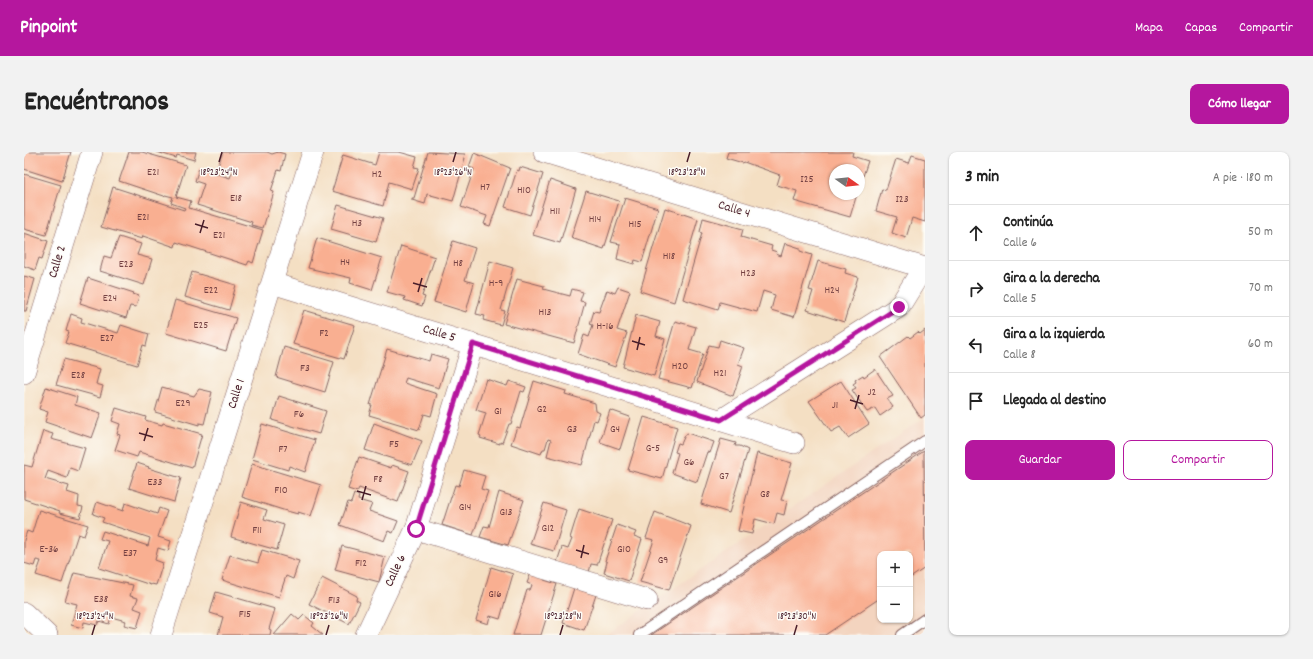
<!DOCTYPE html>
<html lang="es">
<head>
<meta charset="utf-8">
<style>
  :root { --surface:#fff; --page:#f2f2f2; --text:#222; --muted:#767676; --line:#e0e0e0; --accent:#b5179e }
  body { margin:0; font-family:Dekko,sans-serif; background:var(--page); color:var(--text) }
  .controls { position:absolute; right:12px; bottom:12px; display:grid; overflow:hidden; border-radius:8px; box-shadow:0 1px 3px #0004 }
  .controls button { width:36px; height:36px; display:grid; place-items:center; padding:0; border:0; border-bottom:1px solid var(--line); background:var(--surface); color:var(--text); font:20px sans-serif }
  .compass { position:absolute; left:805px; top:12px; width:36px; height:36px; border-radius:50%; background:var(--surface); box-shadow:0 1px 3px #0004; rotate:105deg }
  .stop { position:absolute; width:12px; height:12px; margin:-9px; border:3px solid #b5179e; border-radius:50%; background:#fff }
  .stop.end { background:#b5179e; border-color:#fff; box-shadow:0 1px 4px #0008 }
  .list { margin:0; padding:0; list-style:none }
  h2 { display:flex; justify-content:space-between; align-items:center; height:52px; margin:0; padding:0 16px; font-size:17px }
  h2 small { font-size:13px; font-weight:400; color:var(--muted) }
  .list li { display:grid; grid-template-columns:26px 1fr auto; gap:12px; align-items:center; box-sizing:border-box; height:56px; padding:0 16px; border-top:1px solid var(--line) }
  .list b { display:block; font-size:15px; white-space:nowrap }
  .list p { margin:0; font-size:13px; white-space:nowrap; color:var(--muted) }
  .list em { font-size:13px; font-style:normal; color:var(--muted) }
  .actions { display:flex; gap:8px; padding:12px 16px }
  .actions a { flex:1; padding:9px 0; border:1px solid var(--accent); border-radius:8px; text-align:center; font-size:14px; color:var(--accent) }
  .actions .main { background:var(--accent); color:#fff }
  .icon { flex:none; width:22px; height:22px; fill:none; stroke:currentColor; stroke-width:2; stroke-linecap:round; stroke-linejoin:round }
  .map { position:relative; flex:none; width:901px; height:483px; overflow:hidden; border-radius:8px }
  header { display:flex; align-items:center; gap:24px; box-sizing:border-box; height:56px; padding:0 20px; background:var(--accent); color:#fff }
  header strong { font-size:19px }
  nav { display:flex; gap:22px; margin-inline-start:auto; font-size:14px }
  .intro { display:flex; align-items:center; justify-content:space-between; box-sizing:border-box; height:96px; padding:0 24px }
  h1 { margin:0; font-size:28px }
  .button { padding:10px 18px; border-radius:8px; background:var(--accent); color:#fff; font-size:14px; font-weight:700 }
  main { display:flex; gap:24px; padding:0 24px }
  aside { flex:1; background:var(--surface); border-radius:8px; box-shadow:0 1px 3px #0004 }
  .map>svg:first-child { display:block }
  .built { fill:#f3d4bf; fill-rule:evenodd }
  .building { fill:#f9af91 }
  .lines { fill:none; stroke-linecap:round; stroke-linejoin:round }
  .lane-casing { stroke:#866260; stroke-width:12 }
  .street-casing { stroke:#866260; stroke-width:22 }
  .lane { stroke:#fff; stroke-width:10 }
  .street { stroke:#fff; stroke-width:21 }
  .route { stroke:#b5179e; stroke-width:5 }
  .ticks { fill:none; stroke:#4a1f2b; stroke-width:1.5 }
  .labels { text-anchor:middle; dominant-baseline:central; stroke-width:3; stroke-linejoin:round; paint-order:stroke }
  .number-label { font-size:11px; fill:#764344 }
  .street-label { font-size:13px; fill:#4a1f2b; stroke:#fdfcf7 }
  .ticks-label { font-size:10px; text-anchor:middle; fill:#4a1f2b; stroke:#fdfcf7; stroke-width:3; stroke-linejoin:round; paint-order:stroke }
</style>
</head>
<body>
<header>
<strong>Pinpoint</strong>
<nav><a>Mapa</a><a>Capas</a><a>Compartir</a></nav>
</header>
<div class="intro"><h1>Encuéntranos</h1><a class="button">Cómo llegar</a></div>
<main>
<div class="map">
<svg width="901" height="483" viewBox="0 0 901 483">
  <rect width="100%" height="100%" fill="#fdfcf7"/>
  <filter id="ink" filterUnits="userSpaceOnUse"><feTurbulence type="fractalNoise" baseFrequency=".025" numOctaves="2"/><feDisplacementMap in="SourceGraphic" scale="8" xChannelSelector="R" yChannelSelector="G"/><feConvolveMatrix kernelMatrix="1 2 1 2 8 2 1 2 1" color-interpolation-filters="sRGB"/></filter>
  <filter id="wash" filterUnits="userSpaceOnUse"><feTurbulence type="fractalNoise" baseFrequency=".012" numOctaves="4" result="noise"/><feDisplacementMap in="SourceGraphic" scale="16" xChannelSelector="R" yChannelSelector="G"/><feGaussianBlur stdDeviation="0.9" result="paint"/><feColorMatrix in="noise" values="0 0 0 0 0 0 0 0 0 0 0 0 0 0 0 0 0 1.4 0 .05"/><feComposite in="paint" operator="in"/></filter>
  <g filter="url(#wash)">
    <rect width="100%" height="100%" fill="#f4dfc3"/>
    <!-- built -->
    <path class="built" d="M901,265V483H581ZM856,402H886V468H856Z"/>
    <g id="blocks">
      <!-- building -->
      <path class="building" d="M0,0H47L38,29L0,17Z
        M105,0H118L162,13L152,45L167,49L165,56L239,78L229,111L225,109L223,113L152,90L151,95L119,84L118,87L77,75L89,35L160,58L161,56L147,51L149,45L141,43L140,44L95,29Z
        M133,0H172L170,8L153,3L152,6Z
        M199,0H243L248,2L254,0L261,2L257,19L254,18L247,39L250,40L239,76L227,73L228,70L173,53L180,32L171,29L175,16L206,26L209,18L194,14Z
        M355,0H375L393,5L390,15L395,16L388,37L365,30L359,54L308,39L319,3L351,13Z
        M404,0L441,2L440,6H441L429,49L403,42L401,52L388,48V46H390Z
        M704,0H829L828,4L844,9L835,36V18H811V42H833L826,65L770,49L773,39L753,33L756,23L720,10L719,11L702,6Z
        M450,1L486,16L466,74L460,72L463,64L437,55L450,17L445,15Z
        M888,3L901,7V70L888,66L882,86L868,81L873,65L852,59L858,37L862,38L872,7L885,11Z
        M496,15L519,22L506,63L481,55L493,18L495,19Z
        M0,22L37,33L22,83L0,77Z
        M526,28L552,37L536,91L509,83Z
        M562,39L595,49L580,97L547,86Z
        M601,46L634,56L618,110L611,108L610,112L593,107L596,92L587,90Z
        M314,53L359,66L352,90L307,77Z
        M641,56L674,67L650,150L616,139Z
        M679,66L719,77L717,85L748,94L747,98L753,100L752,102L757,104L761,91L776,96V99L788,103L770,165L747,158L751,143L739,139L733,160L696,150L694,158L659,147L678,81L676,80Z
        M0,81L24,89L18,107L15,106L11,118L0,114Z
        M95,85L117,92L113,103L128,107L120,133L76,119L80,104L87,106Z
        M293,86L358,106L348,138L326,131L327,126L284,116Z
        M429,89L451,96L441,128L450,131L442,160L410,150Z
        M377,94L411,105L398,144L401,145L398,154L380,148L381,145L363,140Z
        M466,109L489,116L477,158L481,159L477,173L459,168L461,164L452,162Z
        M794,109L822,117L821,121L834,125L820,170L783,158L789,139L785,138Z
        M168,120L212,133L205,158L161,145Z
        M0,124L11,127L2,159H0Z
        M64,126L110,141L109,142L115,144L112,155L106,154L102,166L56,151Z
        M493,127L520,134L519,137L546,144L548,137L559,140L556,149L561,150L550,191L480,172Z
        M594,135L606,139L593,178L603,181L591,215L554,202L560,183L565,185L569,173L566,172L570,159L575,160L583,138L591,141Z
        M151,148L212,166L202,199L142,181Z
        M280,158L331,173L320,207L269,192Z
        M47,162L58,166L57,170L94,181L97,173L125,182L122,194L119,193L113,213L41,191L45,180L42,179Z
        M612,163L636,170L632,184L641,187L630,224L599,215Z
        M651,169L672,175L665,198L679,202L668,236L634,227Z
        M901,178V263L897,266L856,205L884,184L886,186L894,180L896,182Z
        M696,188L720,196L714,212L719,214L709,244L673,230L685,193L694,195Z
        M260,195L310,210L301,240L252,225Z
        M363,197L405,209L407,202L424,207L415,236L382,226L380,231L413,242L407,264L400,262L395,278L345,263L348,253H346Z
        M40,207L76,217L72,232L79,234L76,245L32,233Z
        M851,217L869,244L863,247L869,255L856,264L851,256L843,260L828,238L832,236L829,232L832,230L831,228L839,223L840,225Z
        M462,227L483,234L485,229L502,235L500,240L497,239L487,272H485L478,291L476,290V292L456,286L457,284L455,283L462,261L452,258Z
        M510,229L542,239L541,242L571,251L572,259L576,261L573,269L570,268L558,313L523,304L527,288L524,287L521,297H519L517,302L487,292L493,275L496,276Z
        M817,229L845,272L824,286L816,275L807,280L785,249Z
        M22,235L53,245L51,253L77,261L68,286L21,270L24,260L15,257Z
        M138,235L170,244L175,237L188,240L180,272L175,271V273L131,260Z
        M255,244L302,259L295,282L248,268Z
        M92,256L122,265L121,268L138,273L139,271L178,282L168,316L115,300L113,305L91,298L96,283L93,282L96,272L88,269Z
        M586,258L606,265L596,297L576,290Z
        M620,265L653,275L638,327L604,318Z
        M350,271L398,289L388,313L341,298Z
        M238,272L291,288L281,320L265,314L264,318L228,307Z
        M19,279L29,282L27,287L61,296L54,319L46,316L43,326L24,319L21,327L45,334L43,340L55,344L54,354L59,355L56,366L35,361L36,359L0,347V313L8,315Z
        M663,281L690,290L686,301L683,300L673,330L648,321L654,301L651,300L654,291L657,292L661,283H662Z
        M697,287L712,291L711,294H716L724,298L705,361L677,352Z
        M900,299L901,416L886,426V402H856V446L801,483H627Z
        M733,301L768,311L757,348L763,349L760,363L753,361L750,372L731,367L728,382L714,379Z
        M335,305L367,316L368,313L385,319L374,350L335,336L333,340L324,337Z
        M113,311L125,315L124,316L157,326L150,350L105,336Z
        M228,312L297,333L287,364L274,360V362L259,358L218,345Z
        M440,318L461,324L457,337L464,339L449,383L418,373L431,333L435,334Z
        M475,340L500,348L484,393L456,385L460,374L465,375Z
        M330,342L335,344L334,348L348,352L345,359L374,369L369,381L364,379L360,389L316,373L324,350L327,351Z
        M73,350L99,359L101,351L133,362L135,356L143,359L134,385L147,389L144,399L134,396L131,408L139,411L132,433L127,432V433L75,416L84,389L76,387L79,379L124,394L126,386L78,370L80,366L69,362Z
        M217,350L243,358L240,367L260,373L253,398L207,385Z
        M520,351L542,358L530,399L506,392Z
        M555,357L588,368L573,413L567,412L565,421L533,410L538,395L544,397L548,387L546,386Z
        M15,358L64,373L60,384L54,382L38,431L12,423L17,409L12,408L10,414L0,411V388L3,379L8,381Z
        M631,360L667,374L645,438L616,430L630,388L622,386Z
        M593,373L612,380L610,384L618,387L605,429L580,421L583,410L581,409Z
        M318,394L361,405L355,430L311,418Z
        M238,398L275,409L269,427L262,424L255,445L198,428L206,403L234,411Z
        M467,415L489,422L476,467L466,464L464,472L452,468Z
        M50,421L109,433L106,444L114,446L110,456L118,459L113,476L100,473L102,469L87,465L85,472L75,469L73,473L60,470L59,476L47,473L53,452L41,449Z
        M507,421L521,425L520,428L533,432L517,483H489L503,438H506L508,433L503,431Z
        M298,426L333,444L332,448L336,450L325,472L285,452Z
        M550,436L572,443L560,478L539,471Z
        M192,440L251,457L245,477L247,478L246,483H194L199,465L186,461Z
        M268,462L275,468L280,463L290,471L288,474L299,483H250Z"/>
    </g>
  </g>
  <g filter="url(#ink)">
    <use href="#blocks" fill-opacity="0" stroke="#866260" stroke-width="1"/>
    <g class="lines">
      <defs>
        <path id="lane" d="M615,483L901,289
          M878,483L901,467"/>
        <path id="street" d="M520,0L901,116
          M248,131L770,291
          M0,221L68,0
          M697,268L875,155L899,116
          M392,377L623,448
          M0,461L23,483
          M137,483L289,0
          M342,483L392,377L449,192"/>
      </defs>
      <!-- lane casing -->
      <use href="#lane" class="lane-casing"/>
      <!-- street casing -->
      <use href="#street" class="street-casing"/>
      <!-- lane -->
      <use href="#lane" class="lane"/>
      <!-- street -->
      <use href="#street" class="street"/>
    </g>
  </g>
  <g class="lines" filter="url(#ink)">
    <!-- route -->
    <path class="route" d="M392,377L449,192L697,268L875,155"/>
  </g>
  <!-- ticks -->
  <path class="ticks" d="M195,10L198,0M429,10L432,0M663,10L666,0M171,72L184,76M176,81L180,68M389,131L403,135M394,140L398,126M608,189L621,193M613,198L616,185M826,248L839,252M831,257L835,243M115,281L129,285M120,289L124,276M333,339L347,343M338,348L342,334M552,398L565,402M557,406L560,393M68,483L71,473M302,483L305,473M536,483L539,473M770,483L773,473"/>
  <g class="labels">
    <!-- number labels -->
    <g class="number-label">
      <text x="129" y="21">E21</text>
      <text x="353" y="23">H2</text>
      <text x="783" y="28">I25</text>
      <text x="461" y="36">H7</text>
      <text x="500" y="39">H10</text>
      <text x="212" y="47">E18</text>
      <text x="878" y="48">I23</text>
      <text x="531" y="60">H11</text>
      <text x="119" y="66">E21</text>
      <text x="571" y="68">H14</text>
      <text x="333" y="72">H3</text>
      <text x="611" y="73">H15</text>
      <text x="195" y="84">E21</text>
      <text x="645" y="105">H18</text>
      <text x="321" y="111">H4</text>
      <text x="434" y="112">H8</text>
      <text x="102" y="113">E23</text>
      <text x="724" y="122">H23</text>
      <text x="472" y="132">H-9</text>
      <text x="187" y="139">E22</text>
      <text x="808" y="139">H24</text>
      <text x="86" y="147">E24</text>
      <text x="521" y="161">H13</text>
      <text x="177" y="174">E25</text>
      <text x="581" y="175">H-16</text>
      <text x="300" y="182">F2</text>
      <text x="83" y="187">E27</text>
      <text x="656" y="215">H20</text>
      <text x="281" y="217">F3</text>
      <text x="696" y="222">H21</text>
      <text x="54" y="224">E28</text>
      <text x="848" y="241">J2</text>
      <text x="159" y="252">E29</text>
      <text x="811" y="254">J1</text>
      <text x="518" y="258">G2</text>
      <text x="474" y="260">G1</text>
      <text x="275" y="263">F6</text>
      <text x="548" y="278">G3</text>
      <text x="591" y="278">G4</text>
      <text x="370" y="293">F5</text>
      <text x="629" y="297">G-5</text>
      <text x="259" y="298">F7</text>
      <text x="665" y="311">G6</text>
      <text x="700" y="325">G7</text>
      <text x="354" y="328">F8</text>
      <text x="131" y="331">E33</text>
      <text x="257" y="339">F10</text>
      <text x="741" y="343">G8</text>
      <text x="441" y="356">G14</text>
      <text x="482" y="361">G13</text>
      <text x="524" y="377">G12</text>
      <text x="233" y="379">F11</text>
      <text x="25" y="398">E-36</text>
      <text x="600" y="398">G10</text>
      <text x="106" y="402">E37</text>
      <text x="639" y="409">G9</text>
      <text x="337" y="412">F12</text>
      <text x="471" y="443">G16</text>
      <text x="77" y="448">E38</text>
      <text x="310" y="449">F13</text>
      <text x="221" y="463">F15</text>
    </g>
    <!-- street labels -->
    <g class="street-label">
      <text transform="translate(710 58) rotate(17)">Calle 4</text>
      <text transform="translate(34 110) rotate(-73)">Calle 2</text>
      <text transform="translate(415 182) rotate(17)">Calle 5</text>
      <text transform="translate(213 242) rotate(-72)">Calle 1</text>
      <text transform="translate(372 419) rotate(-65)">Calle 6</text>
    </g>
  </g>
  <g class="ticks-label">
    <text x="195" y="23">18°23'24"N</text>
    <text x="429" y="23">18°23'26"N</text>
    <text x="663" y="23">18°23'28"N</text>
    <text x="71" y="467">18°23'24"N</text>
    <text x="305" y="467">18°23'26"N</text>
    <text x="539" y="467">18°23'28"N</text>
    <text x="773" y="467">18°23'30"N</text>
  </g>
</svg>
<div class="controls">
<button>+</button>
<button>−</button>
</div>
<svg class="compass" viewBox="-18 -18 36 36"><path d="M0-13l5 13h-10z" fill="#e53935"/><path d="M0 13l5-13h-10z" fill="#767676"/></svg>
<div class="stop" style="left:392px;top:377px"></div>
<div class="stop end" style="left:875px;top:155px"></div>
</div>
<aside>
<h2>3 min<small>A pie · 180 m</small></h2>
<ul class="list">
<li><svg class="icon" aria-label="ahead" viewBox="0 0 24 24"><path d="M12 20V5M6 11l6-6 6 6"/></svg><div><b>Continúa</b><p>Calle 6</p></div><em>50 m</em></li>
<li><svg class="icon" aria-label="right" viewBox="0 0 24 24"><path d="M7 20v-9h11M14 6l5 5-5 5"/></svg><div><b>Gira a la derecha</b><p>Calle 5</p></div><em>70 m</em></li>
<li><svg class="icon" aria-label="left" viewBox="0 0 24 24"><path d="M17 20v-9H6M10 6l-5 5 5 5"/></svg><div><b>Gira a la izquierda</b><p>Calle 8</p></div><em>60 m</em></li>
<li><svg class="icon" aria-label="arrive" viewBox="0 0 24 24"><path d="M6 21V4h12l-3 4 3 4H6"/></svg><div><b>Llegada al destino</b></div></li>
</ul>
<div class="actions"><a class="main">Guardar</a><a>Compartir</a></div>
</aside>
</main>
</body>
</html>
